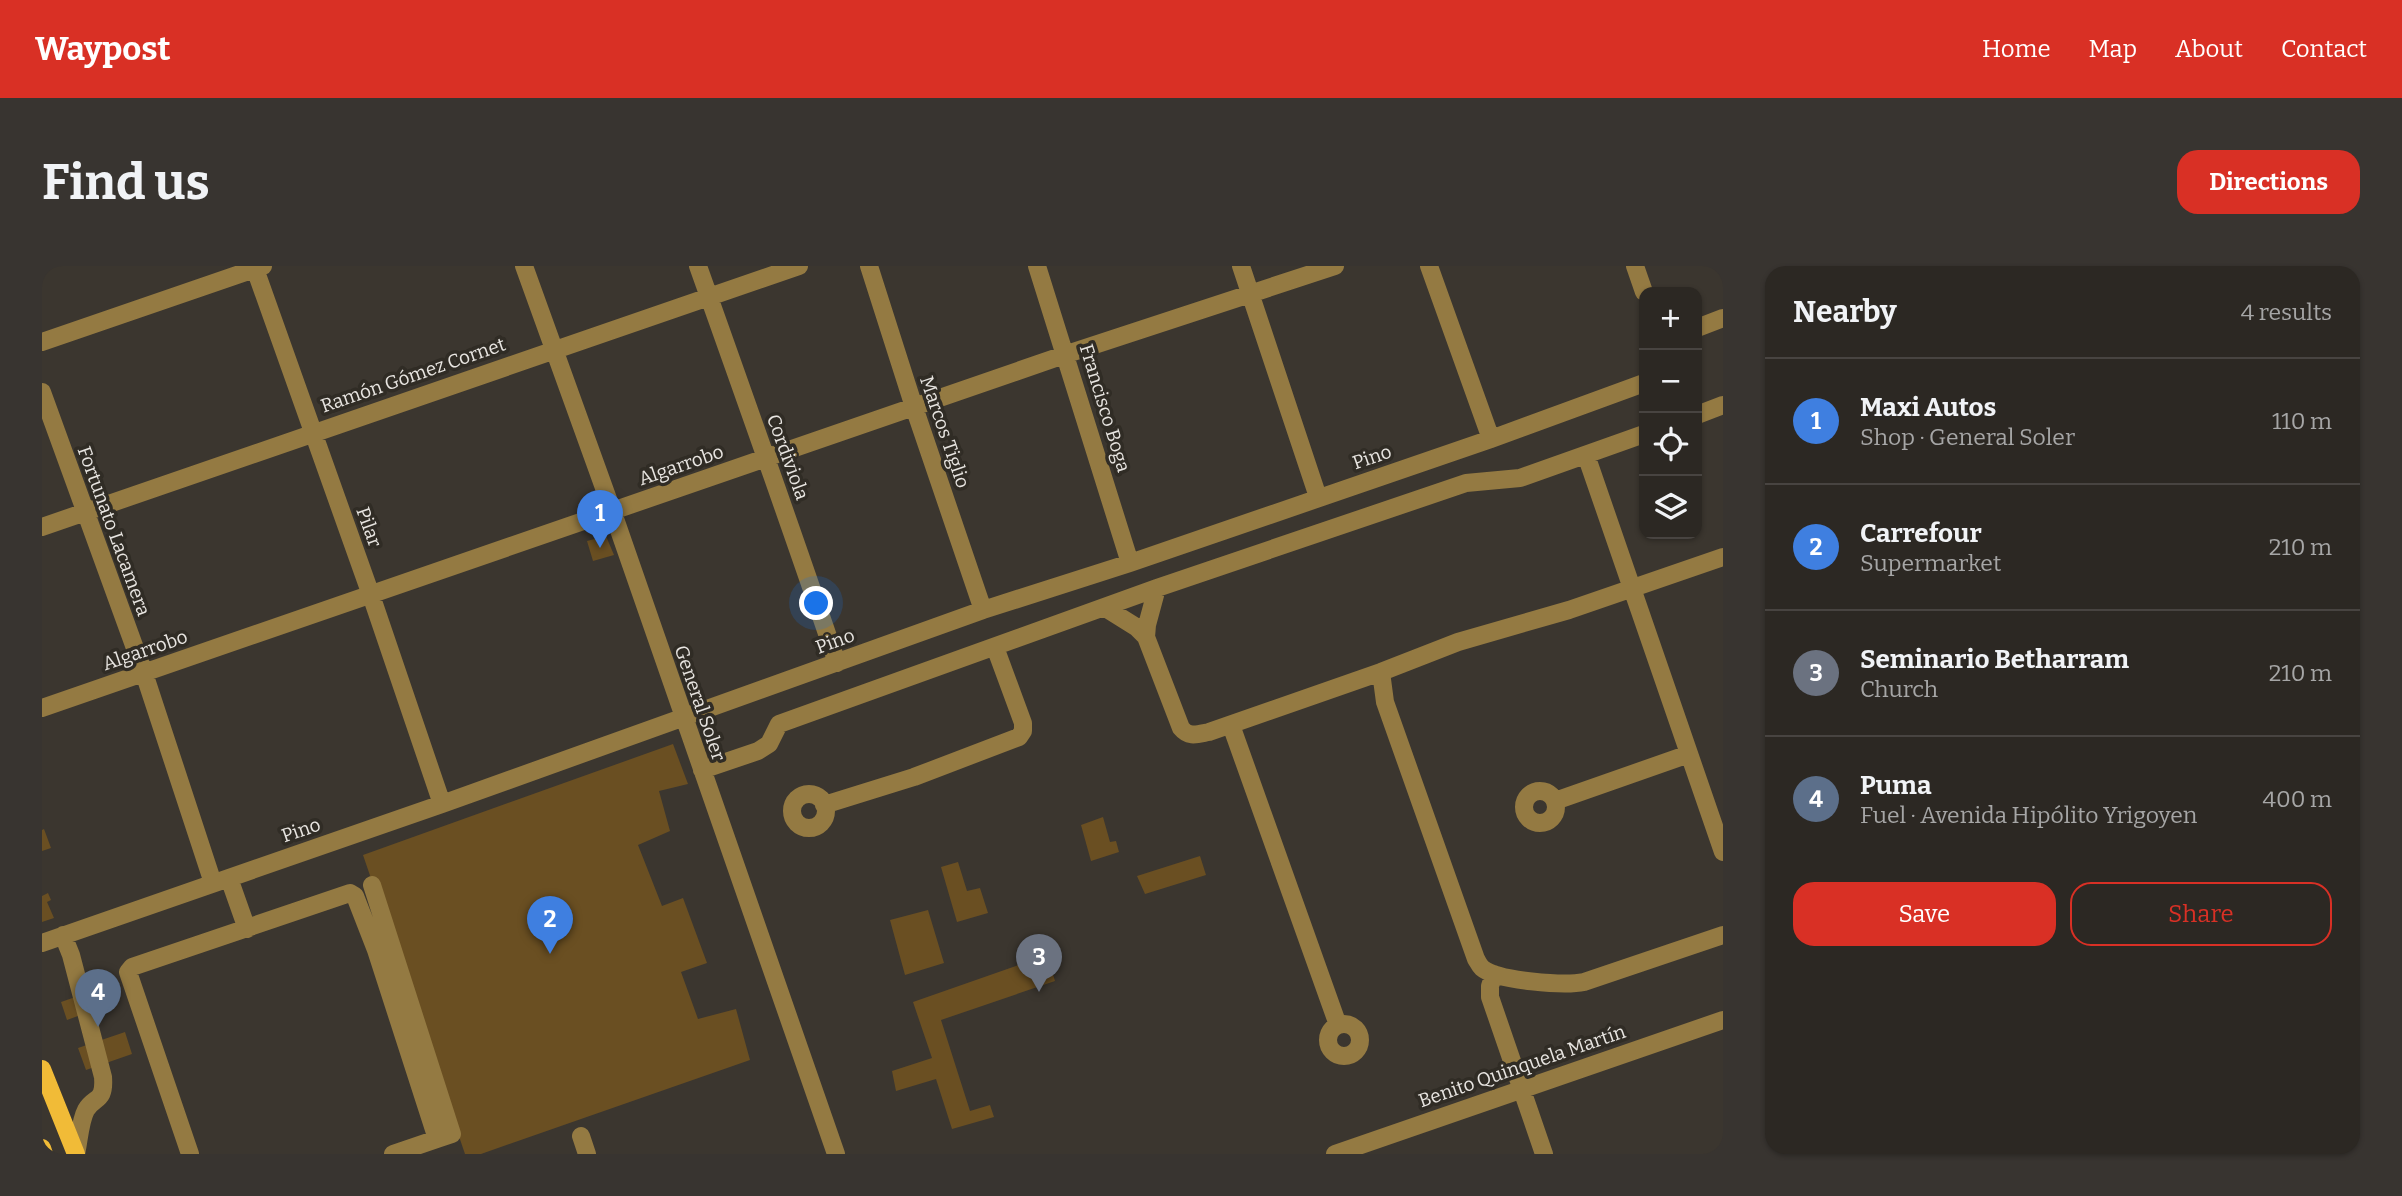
<!DOCTYPE html>
<html lang="en">
<head>
<meta charset="utf-8">
<style>
  :root { --surface:#2c2823; --page:#383430; --text:#f1f3f6; --muted:#a6a6a6; --line:#484441; --accent:#d93025 }
  body { margin:0; font-family:Bitter,serif; background:var(--page); color:var(--text) }
  .controls { position:absolute; right:21px; top:21px; display:grid; overflow:hidden; border-radius:14px; box-shadow:0 2px 5px #0004 }
  .controls button { width:63px; height:63px; display:grid; place-items:center; padding:0; border:0; border-bottom:2px solid var(--line); background:var(--surface); color:var(--text); font:35px sans-serif }
  .you { position:absolute; left:775px; top:338px; width:24px; height:24px; margin:-18px; border:5px solid #fff; border-radius:50%; background:#1a73e8; box-shadow:0 0 0 10px #1a73e833 }
  .badge { display:grid; place-items:center; width:46px; height:46px; border-radius:50%; background:var(--accent); color:#fff; font-size:23px; font-weight:700 }
  .pin { position:absolute; translate:-50% -58px; filter:drop-shadow(0 2px 4px #0008) }
  .pin::after { content:''; position:absolute; top:37px; width:24px; height:21px; background:inherit; clip-path:polygon(0 0,100% 0,50% 100%) }
  .list { margin:0; padding:0; list-style:none }
  h2 { display:flex; justify-content:space-between; align-items:center; height:91px; margin:0; padding:0 28px; font-size:30px }
  h2 small { font-size:23px; font-weight:400; color:var(--muted) }
  .list li { display:grid; grid-template-columns:46px 1fr auto; gap:21px; align-items:center; box-sizing:border-box; height:126px; padding:0 28px; border-top:2px solid var(--line) }
  .list b { display:block; font-size:26px; white-space:nowrap }
  .list p { margin:0; font-size:23px; white-space:nowrap; color:var(--muted) }
  .list em { font-size:23px; font-style:normal; color:var(--muted) }
  .actions { display:flex; gap:14px; padding:21px 28px }
  .actions a { flex:1; padding:16px 0; border:2px solid var(--accent); border-radius:21px; text-align:center; font-size:24px; color:var(--accent) }
  .actions .main { background:var(--accent); color:#fff }
  .icon { flex:none; width:38px; height:38px; fill:none; stroke:currentColor; stroke-width:2; stroke-linecap:round; stroke-linejoin:round }
  .map { position:relative; flex:none; width:1681px; height:888px; overflow:hidden; border-radius:21px }
  header { display:flex; align-items:center; gap:42px; box-sizing:border-box; height:98px; padding:0 35px; background:var(--accent); color:#fff }
  header strong { font-size:33px }
  nav { display:flex; gap:38px; margin-inline-start:auto; font-size:24px }
  .intro { display:flex; align-items:center; justify-content:space-between; box-sizing:border-box; height:168px; padding:0 42px }
  h1 { margin:0; font-size:49px }
  .button { padding:18px 32px; border-radius:21px; background:var(--accent); color:#fff; font-size:24px; font-weight:700 }
  main { display:flex; gap:42px; padding:0 42px }
  aside { flex:1; background:var(--surface); border-radius:21px; box-shadow:0 2px 5px #0004 }
  .map>svg:first-child { display:block }
  .building { fill:#6a4f22 }
  .lines { fill:none; stroke-linecap:round; stroke-linejoin:round }
  .minor { stroke:#947a42; stroke-width:18 }
  .major { stroke:#f1bb37; stroke-width:18 }
  .labels { text-anchor:middle; dominant-baseline:central; stroke-width:7; stroke-linejoin:round; paint-order:stroke }
  .street-label { font-size:19px; fill:#e8e5e1; stroke:#302c25 }
</style>
</head>
<body>
<header>
<strong>Waypost</strong>
<nav><a>Home</a><a>Map</a><a>About</a><a>Contact</a></nav>
</header>
<div class="intro"><h1>Find us</h1><a class="button">Directions</a></div>
<main>
<div class="map">
<svg width="1681" height="888" viewBox="0 0 1681 888">
  <rect width="100%" height="100%" fill="#3b362f"/>
  <!-- building -->
  <path class="building" d="M564,270L572,289L551,295L545,275Z
    M631,478L646,518L617,525L628,565L596,579L620,640L641,632L665,697L639,706L656,753L694,743L708,794L439,888H423L321,589Z
    M1061,551L1068,576L1074,575L1077,586L1049,595L1039,559Z
    M2,563L9,582L0,585V564Z
    M1158,590L1164,609L1103,628L1095,610Z
    M916,596L925,625L938,622L946,647L915,656L899,601Z
    M6,627L9,634L5,636L12,652L0,656V630Z
    M886,644L902,697L863,709L848,654Z
    M1005,689L1013,715L899,754L928,845L948,839L952,851L910,863L894,813L854,825L850,805L890,792L871,736Z
    M68,719L74,736L25,754L19,736Z
    M83,766L90,788L44,804L36,782Z"/>
  <g class="lines">
    <!-- minor -->
    <path class="minor" d="M212,0L329,329L400,538
      M482,0L570,244L794,888
      M656,0C703,132 750,264 795,397
      M827,0L872,141L941,344
      M995,0L1088,297
      M1199,0L1276,231
      M1387,0L1449,173
      M1593,0L1602,26
      M1655,62L1681,52
      M0,76L221,0
      M0,126L102,407L171,617
      M1655,149L1681,139
      M1544,189L1681,586
      M0,261L757,0
      M1062,341L1094,361L1104,371L1105,359L1115,322
      M1104,371L1139,462C1147,472 1156,468 1167,466L1339,406L1416,376L1527,344L1681,291
      M1339,406L1343,436L1434,693C1436,696 1437,699 1440,702C1455,715 1523,720 1542,716L1681,669
      M0,442L1025,88L1293,0
      M1189,459L1296,759
      M660,504L716,485L727,478L737,458L1115,322L1424,217L1478,212L1602,168
      M1482 541a16 16 0 1 1 32 0a16 16 0 1 1-32 0Z
      M750 545a17 17 0 1 1 34 0a17 17 0 1 1-34 0Z
      M1513,535L1647,488
      M782,539L872,511L977,471L981,465V457L953,381
      M187,612L205,663
      M330,619L410,868L395,873
      M21,669L29,689L61,811C63,837 52,830 44,844C38,855 37,875 34,888
      M0,677L400,538L941,344L1088,297L1449,173L1602,117
      M1452,708L1448,720V731L1502,888
      M1286 774a16 16 0 1 1 32 0a16 16 0 1 1-32 0Z
      M539,870L545,888
      M148,888L86,706L90,701L308,627L313,630L334,684L395,873L351,888
      M1293,888L1681,754"/>
    <!-- major -->
    <path class="major" d="M0,803L34,888
      M0,882L2,888"/>
  </g>
  <g class="labels">
    <!-- street labels -->
    <g class="street-label">
      <text transform="translate(371 109) rotate(-19)">Ramón Gómez Cornet</text>
      <text transform="translate(1063 142) rotate(73)">Francisco Boga</text>
      <text transform="translate(903 166) rotate(71)">Marcos Tiglio</text>
      <text transform="translate(746 191) rotate(70)">Cordiviola</text>
      <text transform="translate(1330 191) rotate(-19)">Pino</text>
      <text transform="translate(639 199) rotate(-19)">Algarrobo</text>
      <text transform="translate(327 261) rotate(70)">Pilar</text>
      <text transform="translate(72 265) rotate(70)">Fortunato Lacamera</text>
      <text transform="translate(793 375) rotate(-20)">Pino</text>
      <text transform="translate(103 384) rotate(-19)">Algarrobo</text>
      <text transform="translate(658 437) rotate(71)">General Soler</text>
      <text transform="translate(259 564) rotate(-19)">Pino</text>
      <text transform="translate(1480 800) rotate(-19)">Benito Quinquela Martín</text>
    </g>
  </g>
</svg>
<div class="controls">
<button>+</button>
<button>−</button>
<button><svg class="icon" aria-label="locate" viewBox="0 0 24 24"><circle cx="12" cy="12" r="6"/><path d="M12 2v4M12 18v4M2 12h4M18 12h4"/></svg></button>
<button><svg class="icon" aria-label="layers" viewBox="0 0 24 24"><path d="M12 4l9 5-9 5-9-5zM3 14l9 5 9-5"/></svg></button>
</div>
<div class="you"></div>
<div class="pin badge" style="left:558px;top:282px;background:#3f7fe0">1</div>
<div class="pin badge" style="left:508px;top:688px;background:#3f7fe0">2</div>
<div class="pin badge" style="left:997px;top:726px;background:#6b7280">3</div>
<div class="pin badge" style="left:56px;top:761px;background:#5c6f8a">4</div>
</div>
<aside>
<h2>Nearby<small>4 results</small></h2>
<ul class="list">
<li><span class="badge" style="background:#3f7fe0">1</span><div><b>Maxi Autos</b><p>Shop · General Soler</p></div><em>110 m</em></li>
<li><span class="badge" style="background:#3f7fe0">2</span><div><b>Carrefour</b><p>Supermarket</p></div><em>210 m</em></li>
<li><span class="badge" style="background:#6b7280">3</span><div><b>Seminario Betharram</b><p>Church</p></div><em>210 m</em></li>
<li><span class="badge" style="background:#5c6f8a">4</span><div><b>Puma</b><p>Fuel · Avenida Hipólito Yrigoyen</p></div><em>400 m</em></li>
</ul>
<div class="actions"><a class="main">Save</a><a>Share</a></div>
</aside>
</main>
</body>
</html>
